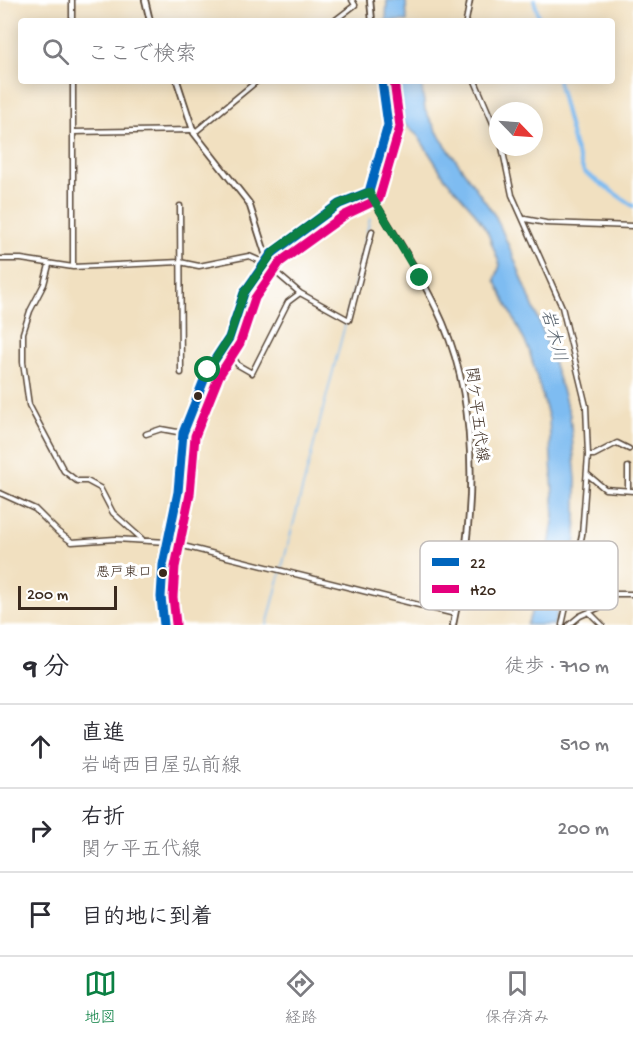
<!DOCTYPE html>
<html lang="ja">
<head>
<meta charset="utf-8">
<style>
  :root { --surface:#fff; --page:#f2f2f3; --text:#2b2b33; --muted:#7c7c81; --line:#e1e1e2; --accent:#0b8043 }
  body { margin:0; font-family:"Gochi Hand","Klee One",sans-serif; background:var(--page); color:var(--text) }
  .compass { position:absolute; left:489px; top:102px; width:54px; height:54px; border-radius:50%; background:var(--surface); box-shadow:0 3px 15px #0003; rotate:115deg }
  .scale { position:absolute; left:18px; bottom:15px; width:99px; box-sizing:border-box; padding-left:6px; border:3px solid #3b2a1e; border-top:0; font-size:16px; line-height:21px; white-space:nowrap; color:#3b2a1e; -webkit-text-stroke:4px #fff; paint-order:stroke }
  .stop { position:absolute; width:18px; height:18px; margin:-14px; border:4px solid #0b8043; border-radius:50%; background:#fff }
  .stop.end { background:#0b8043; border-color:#fff; box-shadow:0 2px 6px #0008 }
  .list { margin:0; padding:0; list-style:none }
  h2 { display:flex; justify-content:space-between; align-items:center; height:78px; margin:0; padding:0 24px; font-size:26px }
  h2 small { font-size:20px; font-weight:400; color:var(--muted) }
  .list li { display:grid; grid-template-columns:39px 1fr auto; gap:18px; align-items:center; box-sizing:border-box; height:84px; padding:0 24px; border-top:2px solid var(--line) }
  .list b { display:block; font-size:22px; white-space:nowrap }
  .list p { margin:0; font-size:20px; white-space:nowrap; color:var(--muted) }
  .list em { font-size:20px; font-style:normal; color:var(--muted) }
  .icon { flex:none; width:33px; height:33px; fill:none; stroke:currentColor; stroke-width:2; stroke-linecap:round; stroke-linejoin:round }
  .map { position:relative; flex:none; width:633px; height:625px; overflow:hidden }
  .search { position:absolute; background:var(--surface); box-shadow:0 3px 15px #0003; left:18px; right:18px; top:18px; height:66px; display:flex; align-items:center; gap:15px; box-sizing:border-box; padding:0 21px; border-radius:6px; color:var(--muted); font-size:22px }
  .sheet { height:330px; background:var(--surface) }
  nav { display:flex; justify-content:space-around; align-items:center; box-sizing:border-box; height:84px; border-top:2px solid var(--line); background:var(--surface); font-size:16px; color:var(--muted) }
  nav a { display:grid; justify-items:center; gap:3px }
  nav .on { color:var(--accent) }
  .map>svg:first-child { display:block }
  .water { fill:#7ebcf1; stroke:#5c7388; stroke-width:1.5 }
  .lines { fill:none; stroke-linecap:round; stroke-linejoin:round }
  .stream { stroke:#7ebcf1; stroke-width:1.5 }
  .canal { stroke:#7ebcf1; stroke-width:4 }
  .minor-casing { stroke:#564536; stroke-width:7 }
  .major-casing { stroke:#564536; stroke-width:8 }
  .minor { stroke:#fff; stroke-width:4 }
  .major { stroke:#fff; stroke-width:4.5 }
  .bus-1-casing { stroke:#fff; stroke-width:14 }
  .bus-2-casing { stroke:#fff; stroke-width:14 }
  .bus-1 { stroke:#0065bd; stroke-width:9 }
  .bus-2 { stroke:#e5007d; stroke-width:9 }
  .route { stroke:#0b8043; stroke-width:8 }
  .bus-dot { fill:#3b2a1e; stroke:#fff; stroke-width:2 }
  .labels { text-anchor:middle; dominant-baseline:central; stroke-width:6; stroke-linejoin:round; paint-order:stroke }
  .bus-label { font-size:14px; fill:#3b2a1e; stroke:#fff; text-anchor:end }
  .street-label { font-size:16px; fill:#3b2a1e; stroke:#fff }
  .water-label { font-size:18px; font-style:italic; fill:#525d68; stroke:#fff }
  .key { fill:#fff; stroke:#c4bfbc; stroke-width:1.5 }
  .key-label { font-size:16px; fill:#3b2a1e }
</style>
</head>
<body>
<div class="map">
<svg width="633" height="625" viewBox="0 0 633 625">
  <rect width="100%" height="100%" fill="#fff"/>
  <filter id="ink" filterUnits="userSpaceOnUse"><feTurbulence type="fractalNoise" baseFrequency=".0167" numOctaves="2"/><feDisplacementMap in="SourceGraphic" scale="12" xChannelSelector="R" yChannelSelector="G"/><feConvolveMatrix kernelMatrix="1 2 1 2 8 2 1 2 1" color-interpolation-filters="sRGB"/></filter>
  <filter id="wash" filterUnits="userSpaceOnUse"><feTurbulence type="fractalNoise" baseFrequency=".008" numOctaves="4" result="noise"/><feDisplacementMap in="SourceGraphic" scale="24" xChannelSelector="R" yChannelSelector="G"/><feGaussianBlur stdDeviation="1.35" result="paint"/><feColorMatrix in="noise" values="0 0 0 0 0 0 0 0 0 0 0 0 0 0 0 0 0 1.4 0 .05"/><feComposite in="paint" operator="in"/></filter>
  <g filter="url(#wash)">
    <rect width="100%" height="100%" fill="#f1e0c0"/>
    <!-- water -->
    <path class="water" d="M387,0H406L407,21H386Z
      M393,81H421L425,110L442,140L496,217L514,258L546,339L570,415L576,479V539L554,625H527L544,576L554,517L549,419L529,350L495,280L500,265L487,231L473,210L445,178L418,136L400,120Z"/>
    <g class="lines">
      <!-- stream -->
      <path class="stream" d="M347,316L370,218
        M267,625L346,321"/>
      <!-- canal -->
      <path class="canal" d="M534,0L540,21
        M558,81L574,145L584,172L633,206"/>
    </g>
  </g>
  <g filter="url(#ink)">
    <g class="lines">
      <defs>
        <path id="minor" d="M72,0V21
          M334,21L355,5L352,0
          M466,21L470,0
          M73,81V267
          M475,81L498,135
          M73,132L192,130
          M194,133L257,81
          M502,147L512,195L562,307L586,406L588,455L582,535L562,625
          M180,206L181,373
          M525,219L546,223L633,226
          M0,259H21L73,267L180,262L199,266L249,256L265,263L300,293L349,320L372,231
          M49,265L44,284L30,311L23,333V362L29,405L64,471L77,481H87L100,488L113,513L142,539
          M223,347L231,353L238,365L252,373L288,302L300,293
          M146,434L161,429L183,433
          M588,455H594L617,443L629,449
          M587,474L605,489L633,491
          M628,490V467
          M0,493L35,509L58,532L72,542L115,539L167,542L455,614
          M578,555L614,594
          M590,613L602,625
          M569,625L580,616L605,605L614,594H633"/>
        <path id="major" d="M145,0L150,21
          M370,0L372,21
          M177,81L194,133L249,203L267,259
          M369,192C394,235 423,277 443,323C483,417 473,528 453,625
          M164,625L161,597L163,565L178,492L183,433L208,370L229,338L244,293L271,254L339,204L369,192L388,125L382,81"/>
      </defs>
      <!-- minor casing -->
      <use href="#minor" class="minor-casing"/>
      <!-- major casing -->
      <use href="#major" class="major-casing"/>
      <!-- minor -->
      <use href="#minor" class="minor"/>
      <!-- major -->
      <use href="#major" class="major"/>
      <defs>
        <path id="bus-1" d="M164,625L161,597L163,565L178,492L183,433L208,370L229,338L244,293L271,254L339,204L369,192L388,125L382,81"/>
        <path id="bus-2" d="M176,624L173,597L175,567L190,494L195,436L219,376L240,343L255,298L280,262L345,215L379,199L400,127L394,81"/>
      </defs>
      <!-- bus-1 casing -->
      <use href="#bus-1" class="bus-1-casing"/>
      <!-- bus-2 casing -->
      <use href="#bus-2" class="bus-2-casing"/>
      <!-- bus-1 -->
      <use href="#bus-1" class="bus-1"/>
      <!-- bus-2 -->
      <use href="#bus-2" class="bus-2"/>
    </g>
  </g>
  <g class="lines" filter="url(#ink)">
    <!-- route -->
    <path class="route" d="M208,370L229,338L244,293L274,251L339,204L369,192L420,278"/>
  </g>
  <!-- markers -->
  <g class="bus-dot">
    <circle cx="198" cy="396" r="5"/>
    <circle cx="163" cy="573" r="5"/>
  </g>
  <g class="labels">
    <!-- bus labels -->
    <g class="bus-label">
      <text x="152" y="573">悪戸東口</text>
    </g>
    <!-- street labels -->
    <g class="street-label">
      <text transform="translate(475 415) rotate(83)">関ケ平五代線</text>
    </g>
    <!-- water labels -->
    <g class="water-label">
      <text transform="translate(552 336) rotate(75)">岩木川</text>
    </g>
  </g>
  <!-- legend -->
  <rect x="420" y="541" width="198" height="69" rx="9" class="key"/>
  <rect x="432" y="558" width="27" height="8" fill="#0065bd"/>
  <rect x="432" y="585" width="27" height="8" fill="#e5007d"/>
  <g class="key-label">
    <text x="470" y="568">22</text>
    <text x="470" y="595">H20</text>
  </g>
</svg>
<svg class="compass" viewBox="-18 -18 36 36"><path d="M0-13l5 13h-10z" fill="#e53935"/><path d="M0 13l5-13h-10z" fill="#7c7c81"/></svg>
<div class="scale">200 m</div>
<div class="stop" style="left:208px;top:370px"></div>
<div class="stop end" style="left:420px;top:278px"></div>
<div class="search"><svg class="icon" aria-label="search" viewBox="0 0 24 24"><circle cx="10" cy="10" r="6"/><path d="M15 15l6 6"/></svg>ここで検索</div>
</div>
<section class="sheet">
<h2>9 分<small>徒歩 · 710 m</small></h2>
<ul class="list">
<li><svg class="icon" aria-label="ahead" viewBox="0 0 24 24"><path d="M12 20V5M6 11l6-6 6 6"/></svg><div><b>直進</b><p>岩崎西目屋弘前線</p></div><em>510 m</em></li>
<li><svg class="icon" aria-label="right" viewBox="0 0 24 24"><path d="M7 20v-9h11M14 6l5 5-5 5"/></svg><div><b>右折</b><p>関ケ平五代線</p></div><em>200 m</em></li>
<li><svg class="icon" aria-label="arrive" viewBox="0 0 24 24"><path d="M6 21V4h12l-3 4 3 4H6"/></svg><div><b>目的地に到着</b></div></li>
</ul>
</section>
<nav>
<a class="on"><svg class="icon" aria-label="map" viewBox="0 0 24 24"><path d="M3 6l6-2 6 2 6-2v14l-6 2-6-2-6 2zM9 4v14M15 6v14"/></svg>地図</a>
<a><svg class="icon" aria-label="directions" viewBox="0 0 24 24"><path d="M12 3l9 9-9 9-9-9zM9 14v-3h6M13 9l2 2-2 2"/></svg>経路</a>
<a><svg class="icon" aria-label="saved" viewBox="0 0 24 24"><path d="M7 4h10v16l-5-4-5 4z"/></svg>保存済み</a>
</nav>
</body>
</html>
